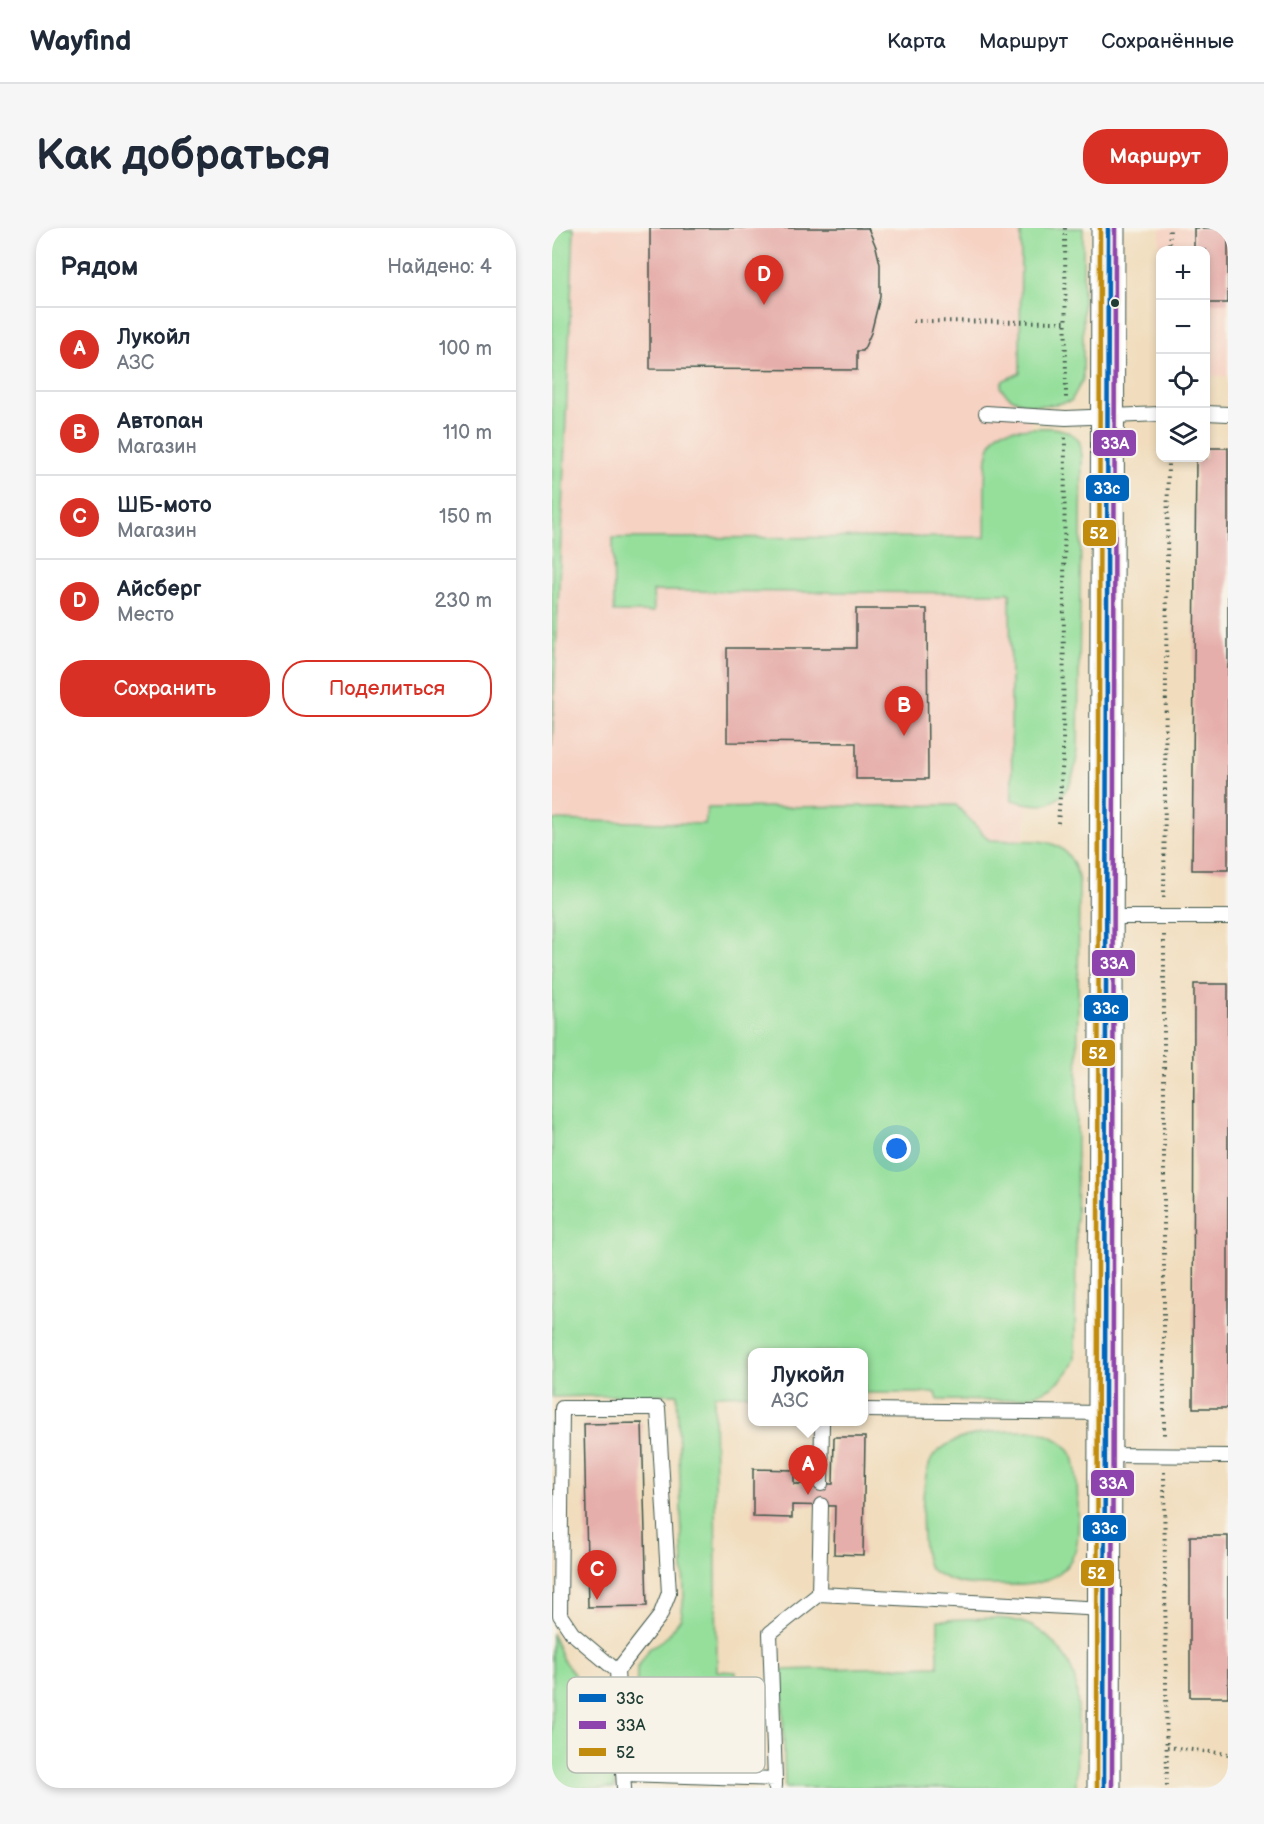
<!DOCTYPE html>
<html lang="ru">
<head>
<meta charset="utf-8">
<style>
  :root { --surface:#fff; --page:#f6f6f7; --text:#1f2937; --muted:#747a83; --line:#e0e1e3; --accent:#d93025 }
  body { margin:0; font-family:"Balsamiq Sans",sans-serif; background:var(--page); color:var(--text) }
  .controls { position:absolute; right:18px; top:18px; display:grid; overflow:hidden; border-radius:12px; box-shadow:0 3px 9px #0003 }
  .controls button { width:54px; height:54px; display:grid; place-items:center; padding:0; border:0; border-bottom:2px solid var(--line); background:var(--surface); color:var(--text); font:30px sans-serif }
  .you { position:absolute; left:345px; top:921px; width:21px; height:21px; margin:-15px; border:4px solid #fff; border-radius:50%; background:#1a73e8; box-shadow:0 0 0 9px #1a73e833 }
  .badge { display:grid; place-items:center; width:39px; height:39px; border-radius:50%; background:var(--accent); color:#fff; font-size:20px; font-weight:700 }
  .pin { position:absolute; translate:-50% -50px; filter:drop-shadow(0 2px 3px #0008) }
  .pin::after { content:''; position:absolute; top:32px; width:21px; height:18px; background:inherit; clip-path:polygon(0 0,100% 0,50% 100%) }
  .popup { position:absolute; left:196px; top:1120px; width:120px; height:78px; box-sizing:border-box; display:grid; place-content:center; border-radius:12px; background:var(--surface); filter:drop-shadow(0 2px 4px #0005); font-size:20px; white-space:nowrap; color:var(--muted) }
  .popup b { font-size:22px; color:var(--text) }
  .popup::after { content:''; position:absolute; left:50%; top:100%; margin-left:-12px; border:12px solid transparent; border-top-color:var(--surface) }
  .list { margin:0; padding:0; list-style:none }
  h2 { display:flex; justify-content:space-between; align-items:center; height:78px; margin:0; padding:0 24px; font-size:26px }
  h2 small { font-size:20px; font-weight:400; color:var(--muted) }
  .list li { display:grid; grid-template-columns:39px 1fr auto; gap:18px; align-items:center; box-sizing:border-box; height:84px; padding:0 24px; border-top:2px solid var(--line) }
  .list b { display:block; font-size:22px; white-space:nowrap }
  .list p { margin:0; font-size:20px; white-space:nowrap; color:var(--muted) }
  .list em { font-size:20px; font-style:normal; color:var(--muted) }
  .actions { display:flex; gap:12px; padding:18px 24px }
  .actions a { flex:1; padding:14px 0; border:2px solid var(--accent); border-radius:24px; text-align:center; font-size:21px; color:var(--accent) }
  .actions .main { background:var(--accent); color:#fff }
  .icon { flex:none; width:33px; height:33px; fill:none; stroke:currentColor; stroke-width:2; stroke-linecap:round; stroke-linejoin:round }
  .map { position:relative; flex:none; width:676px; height:1560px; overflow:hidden; border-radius:24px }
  header { display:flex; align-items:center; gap:36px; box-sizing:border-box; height:84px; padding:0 30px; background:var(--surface); border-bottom:2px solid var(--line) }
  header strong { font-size:28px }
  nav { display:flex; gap:33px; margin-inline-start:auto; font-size:21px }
  .intro { display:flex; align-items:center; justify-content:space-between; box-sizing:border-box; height:144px; padding:0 36px }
  h1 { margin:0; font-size:42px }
  .button { padding:15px 27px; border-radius:24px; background:var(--accent); color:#fff; font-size:21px; font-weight:700 }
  main { display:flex; gap:36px; padding:0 36px }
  aside { flex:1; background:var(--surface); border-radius:24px; box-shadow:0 3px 9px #0003 }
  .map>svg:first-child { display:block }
  .built { fill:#f6d2c3 }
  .green { fill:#95df9b; stroke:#5a8e68; stroke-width:1.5 }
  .building { fill:#e6aeaa }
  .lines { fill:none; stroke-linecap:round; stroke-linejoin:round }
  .service-casing { stroke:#3e5549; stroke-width:16 }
  .secondary-casing { stroke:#3e5549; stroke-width:35 }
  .path { stroke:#3e5549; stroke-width:4; stroke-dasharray:1.5 4.5; stroke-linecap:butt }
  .service { stroke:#fff; stroke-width:14 }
  .secondary { stroke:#fff; stroke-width:33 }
  .bus-1-casing { stroke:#f7f3e8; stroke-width:9 }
  .bus-2-casing { stroke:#f7f3e8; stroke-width:9 }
  .bus-3-casing { stroke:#f7f3e8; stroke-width:9 }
  .bus-1 { stroke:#0065bd; stroke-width:4.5 }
  .bus-2 { stroke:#8e44ad; stroke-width:4.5 }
  .bus-3 { stroke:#c18c0d; stroke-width:4.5 }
  .bus-dot { fill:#1f3d34; stroke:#f7f3e8; stroke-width:2 }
  .key { fill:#f7f3e8; stroke:#b6bcb2; stroke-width:1.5 }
  .key-label { font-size:16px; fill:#1f3d34 }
  .line-badge { stroke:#f7f3e8; stroke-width:2 }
  .badge-label { font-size:16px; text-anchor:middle; font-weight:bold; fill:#fff }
</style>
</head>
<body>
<header>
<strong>Wayfind</strong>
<nav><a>Карта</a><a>Маршрут</a><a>Сохранённые</a></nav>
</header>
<div class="intro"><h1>Как добраться</h1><a class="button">Маршрут</a></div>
<main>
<aside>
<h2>Рядом<small>Найдено: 4</small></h2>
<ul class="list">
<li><span class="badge">A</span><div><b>Лукойл</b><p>АЗС</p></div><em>100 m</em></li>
<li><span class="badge">B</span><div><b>Автопан</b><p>Магазин</p></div><em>110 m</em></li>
<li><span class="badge">C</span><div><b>ШБ-мото</b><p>Магазин</p></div><em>150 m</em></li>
<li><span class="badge">D</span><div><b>Айсберг</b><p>Место</p></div><em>230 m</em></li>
</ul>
<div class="actions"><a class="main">Сохранить</a><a>Поделиться</a></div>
</aside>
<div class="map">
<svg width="676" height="1560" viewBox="0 0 676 1560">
  <rect width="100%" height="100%" fill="#f7f3e8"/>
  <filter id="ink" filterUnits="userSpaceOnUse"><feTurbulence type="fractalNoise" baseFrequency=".0167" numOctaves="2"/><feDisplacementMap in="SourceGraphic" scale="12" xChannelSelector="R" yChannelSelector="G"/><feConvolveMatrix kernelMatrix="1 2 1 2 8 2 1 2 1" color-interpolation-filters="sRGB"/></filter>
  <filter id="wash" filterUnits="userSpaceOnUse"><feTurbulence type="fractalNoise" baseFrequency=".008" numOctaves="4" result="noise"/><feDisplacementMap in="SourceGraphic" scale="24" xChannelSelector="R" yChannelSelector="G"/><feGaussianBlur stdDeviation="1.35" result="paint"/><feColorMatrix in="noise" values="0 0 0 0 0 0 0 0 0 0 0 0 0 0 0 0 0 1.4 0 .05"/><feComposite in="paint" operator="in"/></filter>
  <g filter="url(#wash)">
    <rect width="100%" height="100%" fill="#f1ddbd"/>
    <!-- built -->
    <path class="built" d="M9,0H479L477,562L470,624L0,625V186Z
      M608,0H676V148H654V22H608V120Z"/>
    <!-- green -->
    <path class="green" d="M0,0H22L0,520Z
      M469,0H531V151L519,173C495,179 465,182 449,160L450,153L468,145Z
      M462,201C480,201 515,194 527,213C529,217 529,224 530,228L526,521C523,543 520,568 494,576C485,579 469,574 460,572L458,365L101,363L102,384H62L61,310L433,309C435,284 426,218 448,204C451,202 457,202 462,201Z
      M404,577L437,612C478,615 518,601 527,654L523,1131C501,1183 433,1171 386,1172L384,1165H312V1124H200V1166L162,1167L165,1443L184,1444L185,1510L178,1530L163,1535L94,1531L83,1511L85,1441L97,1421L116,1408L129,1390L132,1368L125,1166L0,1169V592L153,596L155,580Z
      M485,1203C498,1207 515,1215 521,1229C526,1242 528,1306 524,1320C522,1327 518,1334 513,1340C496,1357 473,1358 450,1357C432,1357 413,1358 396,1351C388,1347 378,1344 375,1335C368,1312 367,1240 385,1224C412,1201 451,1203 485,1203Z
      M386,1392C412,1392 444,1387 469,1394C494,1401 518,1428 523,1453C529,1480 524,1531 524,1560H233L230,1442L386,1438Z
      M0,1405L11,1432L22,1446L28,1492H55L63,1560H0Z"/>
    <g id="blocks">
      <!-- building -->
      <path class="building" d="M98,0H316L324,19L328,36V69L319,105L311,123H305V142L98,141Z
        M642,0H676V75H654V22H642Z
        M654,220H676V642H640L644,230H654Z
        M304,381H375L376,551H304V515L175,514V420H304Z
        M642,756H676V1180H641Z
        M90,1195L95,1378L36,1379L32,1196Z
        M282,1209H313L311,1327L282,1326L283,1278L240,1277V1290L201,1289V1241L242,1242V1256H281Z
        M638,1308H676V1469H638Z"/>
    </g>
  </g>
  <g filter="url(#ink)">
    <use href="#blocks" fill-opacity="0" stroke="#3e5549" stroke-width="1.5"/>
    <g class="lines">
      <defs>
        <path id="service" d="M434,185L514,190L608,186
          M654,185L676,186
          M555,689H676
          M312,1182L553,1185
          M554,1227L676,1228
          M269,1256L270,1194
          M269,1277L267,1366L552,1381
          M65,1443L20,1405L8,1387L10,1180H106L117,1365L108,1388L65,1443L72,1560
          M72,1546L223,1551V1558
          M223,1551L218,1405L267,1366"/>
        <path id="secondary" d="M552,1560L556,0"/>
      </defs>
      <!-- service casing -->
      <use href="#service" class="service-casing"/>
      <!-- secondary casing -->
      <use href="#secondary" class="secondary-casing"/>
      <!-- path -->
      <path class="path" d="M513,0L514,173
        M617,22L618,0
        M361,93L514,94
        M506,595L511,529L513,208
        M612,670L616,230
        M612,707V1210
        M612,1244L615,1560
        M615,1519L676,1526"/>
      <!-- service -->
      <use href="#service" class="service"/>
      <!-- secondary -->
      <use href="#secondary" class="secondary"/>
      <defs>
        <path id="bus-1" d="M552,1560L556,0"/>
        <path id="bus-2" d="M560,1560L563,0"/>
        <path id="bus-3" d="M545,1560L548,0"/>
      </defs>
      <!-- bus-1 casing -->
      <use href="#bus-1" class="bus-1-casing"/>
      <!-- bus-2 casing -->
      <use href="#bus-2" class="bus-2-casing"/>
      <!-- bus-3 casing -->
      <use href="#bus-3" class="bus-3-casing"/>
      <!-- bus-1 -->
      <use href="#bus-1" class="bus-1"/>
      <!-- bus-2 -->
      <use href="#bus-2" class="bus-2"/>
      <!-- bus-3 -->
      <use href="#bus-3" class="bus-3"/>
    </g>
  </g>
  <!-- markers -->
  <circle class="bus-dot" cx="563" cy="75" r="5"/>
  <!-- legend -->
  <rect x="15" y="1449" width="198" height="96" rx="9" class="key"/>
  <rect x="27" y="1466" width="27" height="8" fill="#0065bd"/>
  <rect x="27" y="1493" width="27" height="8" fill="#8e44ad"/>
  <rect x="27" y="1520" width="27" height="8" fill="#c18c0d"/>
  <g class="key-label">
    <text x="64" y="1476">33с</text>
    <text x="64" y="1503">33А</text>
    <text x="64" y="1530">52</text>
  </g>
  <g class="line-badge">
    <rect x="540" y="201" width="45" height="28" rx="6" fill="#8e44ad"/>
    <rect x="533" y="246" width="45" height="28" rx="6" fill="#0065bd"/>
    <rect x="530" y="291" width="35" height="28" rx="6" fill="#c18c0d"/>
    <rect x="539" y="721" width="45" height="28" rx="6" fill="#8e44ad"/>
    <rect x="531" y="766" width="46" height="28" rx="6" fill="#0065bd"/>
    <rect x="529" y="811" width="35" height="28" rx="6" fill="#c18c0d"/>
    <rect x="538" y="1241" width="45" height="28" rx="6" fill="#8e44ad"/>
    <rect x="530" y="1286" width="45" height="28" rx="6" fill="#0065bd"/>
    <rect x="528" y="1331" width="35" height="28" rx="6" fill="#c18c0d"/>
  </g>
  <g class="badge-label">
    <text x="563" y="221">33А</text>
    <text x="555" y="266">33с</text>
    <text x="547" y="311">52</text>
    <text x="562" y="741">33А</text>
    <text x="554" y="786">33с</text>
    <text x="546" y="831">52</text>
    <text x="561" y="1261">33А</text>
    <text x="553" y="1306">33с</text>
    <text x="545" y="1351">52</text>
  </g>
</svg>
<div class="controls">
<button>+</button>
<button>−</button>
<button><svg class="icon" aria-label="locate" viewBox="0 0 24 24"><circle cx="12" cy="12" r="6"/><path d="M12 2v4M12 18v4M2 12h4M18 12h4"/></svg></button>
<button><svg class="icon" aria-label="layers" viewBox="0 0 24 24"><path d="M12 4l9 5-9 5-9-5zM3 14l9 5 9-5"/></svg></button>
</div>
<div class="you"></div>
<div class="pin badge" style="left:256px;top:1267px">A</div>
<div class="popup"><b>Лукойл</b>АЗС</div>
<div class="pin badge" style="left:352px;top:508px">B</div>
<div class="pin badge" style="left:45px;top:1372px">C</div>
<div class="pin badge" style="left:212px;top:77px">D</div>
</div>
</main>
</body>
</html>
